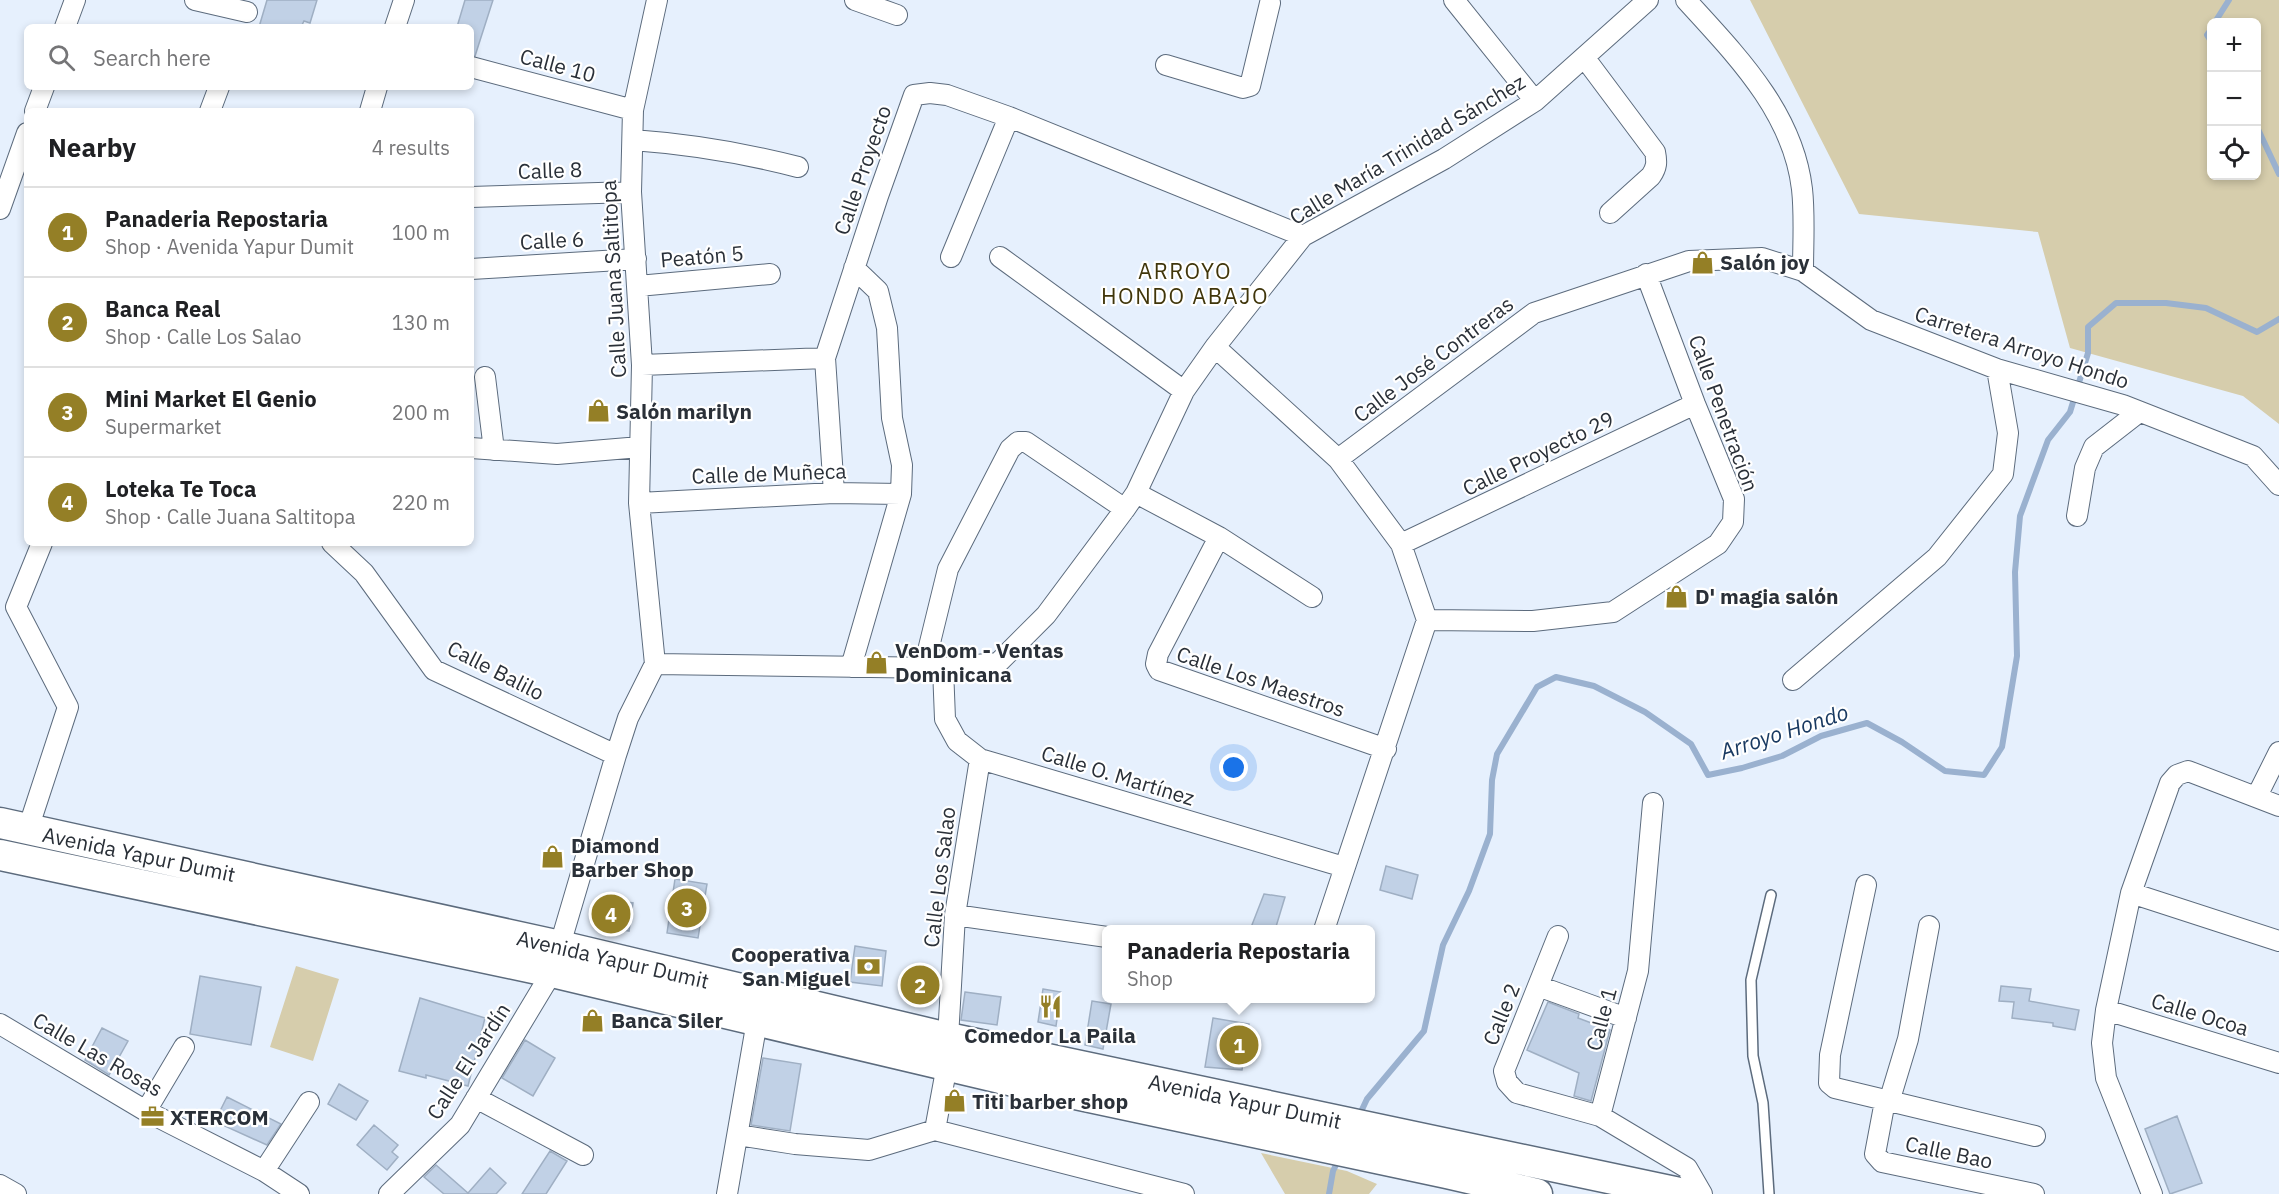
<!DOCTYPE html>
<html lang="en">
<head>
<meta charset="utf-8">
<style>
  :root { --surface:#fff; --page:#f6f6f6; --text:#202124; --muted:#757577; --line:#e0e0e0; --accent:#947f26 }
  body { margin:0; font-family:"IBM Plex Sans",sans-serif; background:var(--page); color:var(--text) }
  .controls { position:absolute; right:18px; top:18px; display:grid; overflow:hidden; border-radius:9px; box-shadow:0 3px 9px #0003 }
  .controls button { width:54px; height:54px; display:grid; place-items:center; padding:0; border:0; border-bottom:2px solid var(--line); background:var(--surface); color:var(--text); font:30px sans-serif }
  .you { position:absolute; left:1234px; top:768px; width:21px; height:21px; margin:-15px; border:4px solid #fff; border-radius:50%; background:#1a73e8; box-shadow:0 0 0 9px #1a73e833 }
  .badge { display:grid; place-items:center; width:39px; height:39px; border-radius:50%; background:var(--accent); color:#fff; font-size:20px; font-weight:700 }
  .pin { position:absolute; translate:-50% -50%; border:3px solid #fff; box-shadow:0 2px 6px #0006 }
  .popup { position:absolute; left:1102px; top:925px; width:273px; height:78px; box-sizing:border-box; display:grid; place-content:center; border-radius:9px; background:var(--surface); filter:drop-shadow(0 2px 4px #0005); font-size:20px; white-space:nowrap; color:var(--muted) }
  .popup b { font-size:22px; color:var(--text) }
  .popup::after { content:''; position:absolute; left:50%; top:100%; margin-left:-12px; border:12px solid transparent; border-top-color:var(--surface) }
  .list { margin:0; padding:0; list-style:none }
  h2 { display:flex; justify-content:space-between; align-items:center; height:78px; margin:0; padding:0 24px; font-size:26px }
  h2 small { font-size:20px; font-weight:400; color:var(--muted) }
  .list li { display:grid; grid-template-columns:39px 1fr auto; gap:18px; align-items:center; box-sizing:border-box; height:90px; padding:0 24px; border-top:2px solid var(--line) }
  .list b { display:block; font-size:22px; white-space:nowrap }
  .list p { margin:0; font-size:20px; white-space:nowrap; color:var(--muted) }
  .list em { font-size:20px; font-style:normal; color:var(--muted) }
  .icon { flex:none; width:33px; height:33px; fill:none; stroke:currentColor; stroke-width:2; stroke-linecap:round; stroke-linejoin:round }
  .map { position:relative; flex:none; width:2279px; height:1194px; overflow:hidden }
  .search { position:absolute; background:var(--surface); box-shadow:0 3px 9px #0003; left:24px; top:24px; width:450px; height:66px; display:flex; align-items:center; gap:15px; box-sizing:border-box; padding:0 21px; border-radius:9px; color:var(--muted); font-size:22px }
  .panel { position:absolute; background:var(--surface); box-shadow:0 3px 9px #0003; left:24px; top:108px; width:450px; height:438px; border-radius:9px }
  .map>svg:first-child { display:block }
  .green { fill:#d6cdac; fill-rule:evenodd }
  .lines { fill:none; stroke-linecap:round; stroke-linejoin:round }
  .stream { stroke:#9ab1cf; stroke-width:6 }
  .building { fill:#c1d1e6; stroke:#9fafc3; stroke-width:1.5 }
  .service-casing { stroke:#5c6b7d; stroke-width:12 }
  .minor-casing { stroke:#5c6b7d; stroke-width:22 }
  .primary-casing { stroke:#5c6b7d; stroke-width:33 }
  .service { stroke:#fff; stroke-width:9 }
  .minor { stroke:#fff; stroke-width:20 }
  .primary { stroke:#fff; stroke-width:30 }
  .labels { text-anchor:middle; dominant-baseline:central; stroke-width:4.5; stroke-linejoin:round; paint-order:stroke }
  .street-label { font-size:21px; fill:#2a3038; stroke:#fff }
  .poi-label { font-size:21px; font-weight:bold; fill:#2a3038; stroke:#fff; text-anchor:start }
  .neighbourhood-label { font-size:22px; letter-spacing:1.5px; fill:#40360b; stroke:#fff }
  .water-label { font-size:22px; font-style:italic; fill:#183961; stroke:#fff }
</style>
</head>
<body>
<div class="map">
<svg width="2279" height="1194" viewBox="0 0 2279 1194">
  <rect width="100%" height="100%" fill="#e6f0fd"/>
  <!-- green -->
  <path class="green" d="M1750,0H2279V424L2243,396L2070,348L2038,232L1859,214ZM2212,22H2256V176H2212Z
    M296,966L339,979L313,1061L270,1047Z
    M1261,1153L1347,1171L1377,1184L1369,1194H1285Z"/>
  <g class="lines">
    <!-- stream -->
    <path class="stream" d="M2215,22L2229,0
      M2212,28L2207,35L2212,43
      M2256,125L2279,174
      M1359,1116L1367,1099L1424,1031L1443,945L1469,891L1490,834L1492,780L1497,754L1537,687L1556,677L1594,686L1645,712L1691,744L1708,775L1742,768L1782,756L1821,736L1867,723L1902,742L1945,771L1984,775L2002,747L2017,656L2015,572L2020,516L2048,440L2070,412L2088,353V327L2116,303H2166L2206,308L2257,332L2279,319
      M1329,1194L1333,1171L1340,1157"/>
  </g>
  <!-- building -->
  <path class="building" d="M267,0H317L310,23L304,21L301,27H259Z
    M465,0H493L475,56L471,55V27H457Z
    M1386,866L1418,875L1412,899L1380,890Z
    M675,879L707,884L698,938L667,933Z
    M1264,894L1285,897L1275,930H1250Z
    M606,899L633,903L629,931L602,926Z
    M855,946L886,951L882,986L850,982Z
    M200,976L261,987L251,1045L190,1034Z
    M2001,986L2031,989L2029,1001L2079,1010L2075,1030L2053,1026V1023L2012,1018L2014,1002L1999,1001Z
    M1043,989L1061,992L1056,1026L1038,1022Z
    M965,992L1001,997L997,1025L961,1020Z
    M420,998L485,1018L468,1086L426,1075V1078L399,1071Z
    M1092,1001L1111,1004L1103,1049L1085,1045Z
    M1548,1002L1579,1014L1578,1018L1610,1030L1591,1101L1574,1096L1579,1073L1527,1050Z
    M1213,1018L1249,1024L1242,1070L1205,1067Z
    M102,1028L128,1041L109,1075L85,1060Z
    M525,1040L555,1058L533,1096L502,1078Z
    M763,1058L801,1064L790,1131L751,1125Z
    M339,1084L368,1101L356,1120L328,1104Z
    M227,1097L281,1124L267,1145L218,1123L219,1121L216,1119Z
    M2177,1116L2202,1183L2170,1194L2145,1129Z
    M374,1125L398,1145L392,1152L398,1157L387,1170L357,1145Z
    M550,1151L567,1161L546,1194H522Z
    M436,1165L468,1193L490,1168L506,1183L496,1194H444L424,1177Z"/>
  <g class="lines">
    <defs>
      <path id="service" d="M1769,1194L1763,1103L1753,1056L1751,980L1771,895"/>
      <path id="minor" d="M195,0L247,12
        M855,0L897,15
        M1454,0L1535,101
        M1686,0C1736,55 1793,112 1802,189C1805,216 1803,244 1803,271
        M65,27L75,0
        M395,27L404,0
        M1584,57L1655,152C1657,162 1657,167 1651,176L1610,213
        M1166,65L1243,88L1250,86L1270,3
        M471,67L633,110
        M35,111L44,87
        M210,111L219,87
        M370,111L377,87
        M633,140C688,144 744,153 798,167
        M471,197L631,192
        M0,209L27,133
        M951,257L1009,117
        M1000,257L1184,391
        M471,269L636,259
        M638,286L770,274
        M1215,347L1338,459L1401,544L1427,620
        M642,365L825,358
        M485,377L494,450
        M471,448L557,454L640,447
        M1338,459L1534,313L1689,261L1762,258L1803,271L1871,320L1997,369L2123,405L2253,456L2279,485
        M834,493L825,358L878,196L914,95L930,93L947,95L1009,117L1303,236
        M1136,493L1219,537L1312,597
        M639,503L834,493L901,494
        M2077,516L2085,468L2094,447L2139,412
        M1219,537L1158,654L1156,664L1159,670L1386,749
        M332,543L364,573L434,670L616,755
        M1401,544L1695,404
        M1427,620L1533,621L1613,612L1718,544L1733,522L1734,499L1695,404L1646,274
        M655,664L943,668L998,663L1046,615L1125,509L1136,493L1184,391L1215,347L1303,236L1444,159L1535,101L1648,0
        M851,667L901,494L902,465L892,418L887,328L878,291L854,268
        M924,667L948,569L1010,449L1018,442H1026L1125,509
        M943,668L945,719L957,741L980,759L1344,867
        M1793,680L1937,557L2003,474L2008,433L1997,369
        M2257,796L2279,752
        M1653,803L1638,971L1600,1116L1687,1168L1702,1194
        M28,829L68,707L16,607L42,543
        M1866,885L1830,1055L1829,1083L1835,1088L2035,1136
        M2131,893L2279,941
        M955,915L1107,937
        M1324,930L1427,620
        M1558,936L1504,1071L1507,1082L1517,1093L1600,1116
        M1538,986L1626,1018
        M2106,1010L2279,1063
        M0,1024L146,1111L264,1171L299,1194
        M948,1038L955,915L980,759
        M947,1065L935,1130L1184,1194
        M476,1098L583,1155
        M1885,1101L1875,1154L1882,1162L2034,1194
        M1889,1102L1908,1039L1929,926
        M146,1111L184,1047
        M738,1135L795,1144L869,1150L935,1130
        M264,1171L309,1102
        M0,1185L16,1194
        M389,1194L460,1125L552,972L616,755L628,718L655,664L639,503L642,365L631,192L633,110L657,0
        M727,1194L757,1021
        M2152,1194L2106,1078L2102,1043L2106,1010L2131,893L2170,783L2177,775L2188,771L2279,806"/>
      <path id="primary" d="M0,823L560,946L948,1038L1684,1194
        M0,855L552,972L1000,1078L1447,1173L1537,1194"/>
    </defs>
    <!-- service casing -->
    <use href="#service" class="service-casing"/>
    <!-- minor casing -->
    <use href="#minor" class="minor-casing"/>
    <!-- primary casing -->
    <use href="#primary" class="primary-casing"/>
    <!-- service -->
    <use href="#service" class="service"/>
    <!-- minor -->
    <use href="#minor" class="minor"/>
    <!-- primary -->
    <use href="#primary" class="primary"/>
  </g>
  <!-- icons -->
  <defs>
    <symbol id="shop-bare" viewBox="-9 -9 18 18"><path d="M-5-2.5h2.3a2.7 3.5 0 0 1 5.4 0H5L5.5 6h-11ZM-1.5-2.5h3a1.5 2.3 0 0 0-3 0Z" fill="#947f26" stroke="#fff" stroke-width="2.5" paint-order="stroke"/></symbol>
    <symbol id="bank-bare" viewBox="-9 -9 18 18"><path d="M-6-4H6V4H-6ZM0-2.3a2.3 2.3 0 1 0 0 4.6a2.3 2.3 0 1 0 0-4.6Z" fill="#947f26" stroke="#fff" stroke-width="2.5" paint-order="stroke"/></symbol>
    <symbol id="restaurant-bare" viewBox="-9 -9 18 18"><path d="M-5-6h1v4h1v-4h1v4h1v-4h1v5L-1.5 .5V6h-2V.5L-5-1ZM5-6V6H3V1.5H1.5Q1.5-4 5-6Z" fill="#947f26" stroke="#fff" stroke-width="2.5" paint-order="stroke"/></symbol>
    <symbol id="office-bare" viewBox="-9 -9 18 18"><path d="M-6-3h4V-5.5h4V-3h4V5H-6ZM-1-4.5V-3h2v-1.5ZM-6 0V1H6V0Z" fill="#947f26" stroke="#fff" stroke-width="2.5" paint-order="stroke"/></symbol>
  </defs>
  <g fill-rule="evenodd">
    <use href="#shop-bare" x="1686" y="246" width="33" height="33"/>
    <use href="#shop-bare" x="582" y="394" width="33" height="33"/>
    <use href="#shop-bare" x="1660" y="580" width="33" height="33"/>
    <use href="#shop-bare" x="860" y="646" width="33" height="33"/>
    <use href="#shop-bare" x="536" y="840" width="33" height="33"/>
    <use href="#bank-bare" x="852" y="950" width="33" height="33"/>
    <use href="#restaurant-bare" x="1034" y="990" width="33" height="33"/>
    <use href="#shop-bare" x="576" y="1004" width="33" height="33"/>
    <use href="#shop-bare" x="938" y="1084" width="33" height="33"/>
    <use href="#office-bare" x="136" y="1100" width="33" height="33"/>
  </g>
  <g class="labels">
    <!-- street labels -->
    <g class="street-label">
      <text transform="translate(558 65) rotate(15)">Calle 10</text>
      <text transform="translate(1407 149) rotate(-31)">Calle María Trinidad Sánchez</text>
      <text transform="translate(550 170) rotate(-2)">Calle 8</text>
      <text transform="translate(862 170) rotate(-71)">Calle Proyecto</text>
      <text transform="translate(552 240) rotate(-3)">Calle 6</text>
      <text transform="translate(702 256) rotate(-5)">Peatón 5</text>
      <text transform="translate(613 279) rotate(-93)">Calle Juana Saltitopa</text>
      <text transform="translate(2022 347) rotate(18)">Carretera Arroyo Hondo</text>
      <text transform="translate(1433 359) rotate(-37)">Calle José Contreras</text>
      <text transform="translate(1724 413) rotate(70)">Calle Penetración</text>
      <text transform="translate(1538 453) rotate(-26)">Calle Proyecto 29</text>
      <text transform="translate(769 473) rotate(-2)">Calle de Muñeca</text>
      <text transform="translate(496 670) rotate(27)">Calle Balilo</text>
      <text transform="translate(1261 681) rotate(19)">Calle Los Maestros</text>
      <text transform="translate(1118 775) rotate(17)">Calle O. Martínez</text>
      <text transform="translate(139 854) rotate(12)">Avenida Yapur Dumit</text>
      <text transform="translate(939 877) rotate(-83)">Calle Los Salao</text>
      <text transform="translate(613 959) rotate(13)">Avenida Yapur Dumit</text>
      <text transform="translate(1501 1014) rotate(-68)">Calle 2</text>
      <text transform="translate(2200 1014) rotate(17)">Calle Ocoa</text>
      <text transform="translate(1601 1019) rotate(-75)">Calle 1</text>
      <text transform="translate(98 1054) rotate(30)">Calle Las Rosas</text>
      <text transform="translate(468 1061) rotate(-57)">Calle El Jardín</text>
      <text transform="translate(1245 1101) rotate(12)">Avenida Yapur Dumit</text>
      <text transform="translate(1949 1152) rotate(12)">Calle Bao</text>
    </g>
    <!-- poi labels -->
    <g class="poi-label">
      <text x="1720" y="262">Salón joy</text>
      <text x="616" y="411">Salón marilyn</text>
      <text x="1695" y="596">D' magia salón</text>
      <text x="895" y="650">VenDom - Ventas<tspan x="895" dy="24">Dominicana</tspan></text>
      <text x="571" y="845">Diamond<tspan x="571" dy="24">Barber Shop</tspan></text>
      <text x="850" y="954" text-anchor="end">Cooperativa<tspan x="850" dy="24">San Miguel</tspan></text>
      <text x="611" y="1020">Banca Siler</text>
      <text x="1050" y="1035" text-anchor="middle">Comedor La Paila</text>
      <text x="972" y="1101">Titi barber shop</text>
      <text x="170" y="1117">XTERCOM</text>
    </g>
    <!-- neighbourhood labels -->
    <g class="neighbourhood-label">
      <text x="1185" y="270">ARROYO<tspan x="1185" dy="25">HONDO ABAJO</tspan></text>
    </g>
    <!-- water labels -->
    <g class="water-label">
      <text transform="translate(1784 731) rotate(-18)">Arroyo Hondo</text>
    </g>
  </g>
</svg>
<div class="controls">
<button>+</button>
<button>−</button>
<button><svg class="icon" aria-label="locate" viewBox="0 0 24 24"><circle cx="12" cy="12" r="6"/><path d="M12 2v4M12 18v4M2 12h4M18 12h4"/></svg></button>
</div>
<div class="you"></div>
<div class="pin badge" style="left:1239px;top:1045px">1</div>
<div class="popup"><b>Panaderia Repostaria</b>Shop</div>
<div class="pin badge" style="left:920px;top:985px">2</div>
<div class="pin badge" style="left:687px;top:908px">3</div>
<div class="pin badge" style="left:611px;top:914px">4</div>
<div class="search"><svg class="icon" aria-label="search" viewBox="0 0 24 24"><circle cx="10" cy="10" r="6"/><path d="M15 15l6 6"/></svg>Search here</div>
<section class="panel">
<h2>Nearby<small>4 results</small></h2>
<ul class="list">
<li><span class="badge">1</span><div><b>Panaderia Repostaria</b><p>Shop · Avenida Yapur Dumit</p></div><em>100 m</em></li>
<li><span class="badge">2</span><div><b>Banca Real</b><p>Shop · Calle Los Salao</p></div><em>130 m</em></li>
<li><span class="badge">3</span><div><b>Mini Market El Genio</b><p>Supermarket</p></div><em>200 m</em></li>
<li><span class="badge">4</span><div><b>Loteka Te Toca</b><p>Shop · Calle Juana Saltitopa</p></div><em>220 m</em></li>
</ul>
</section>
</div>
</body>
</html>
